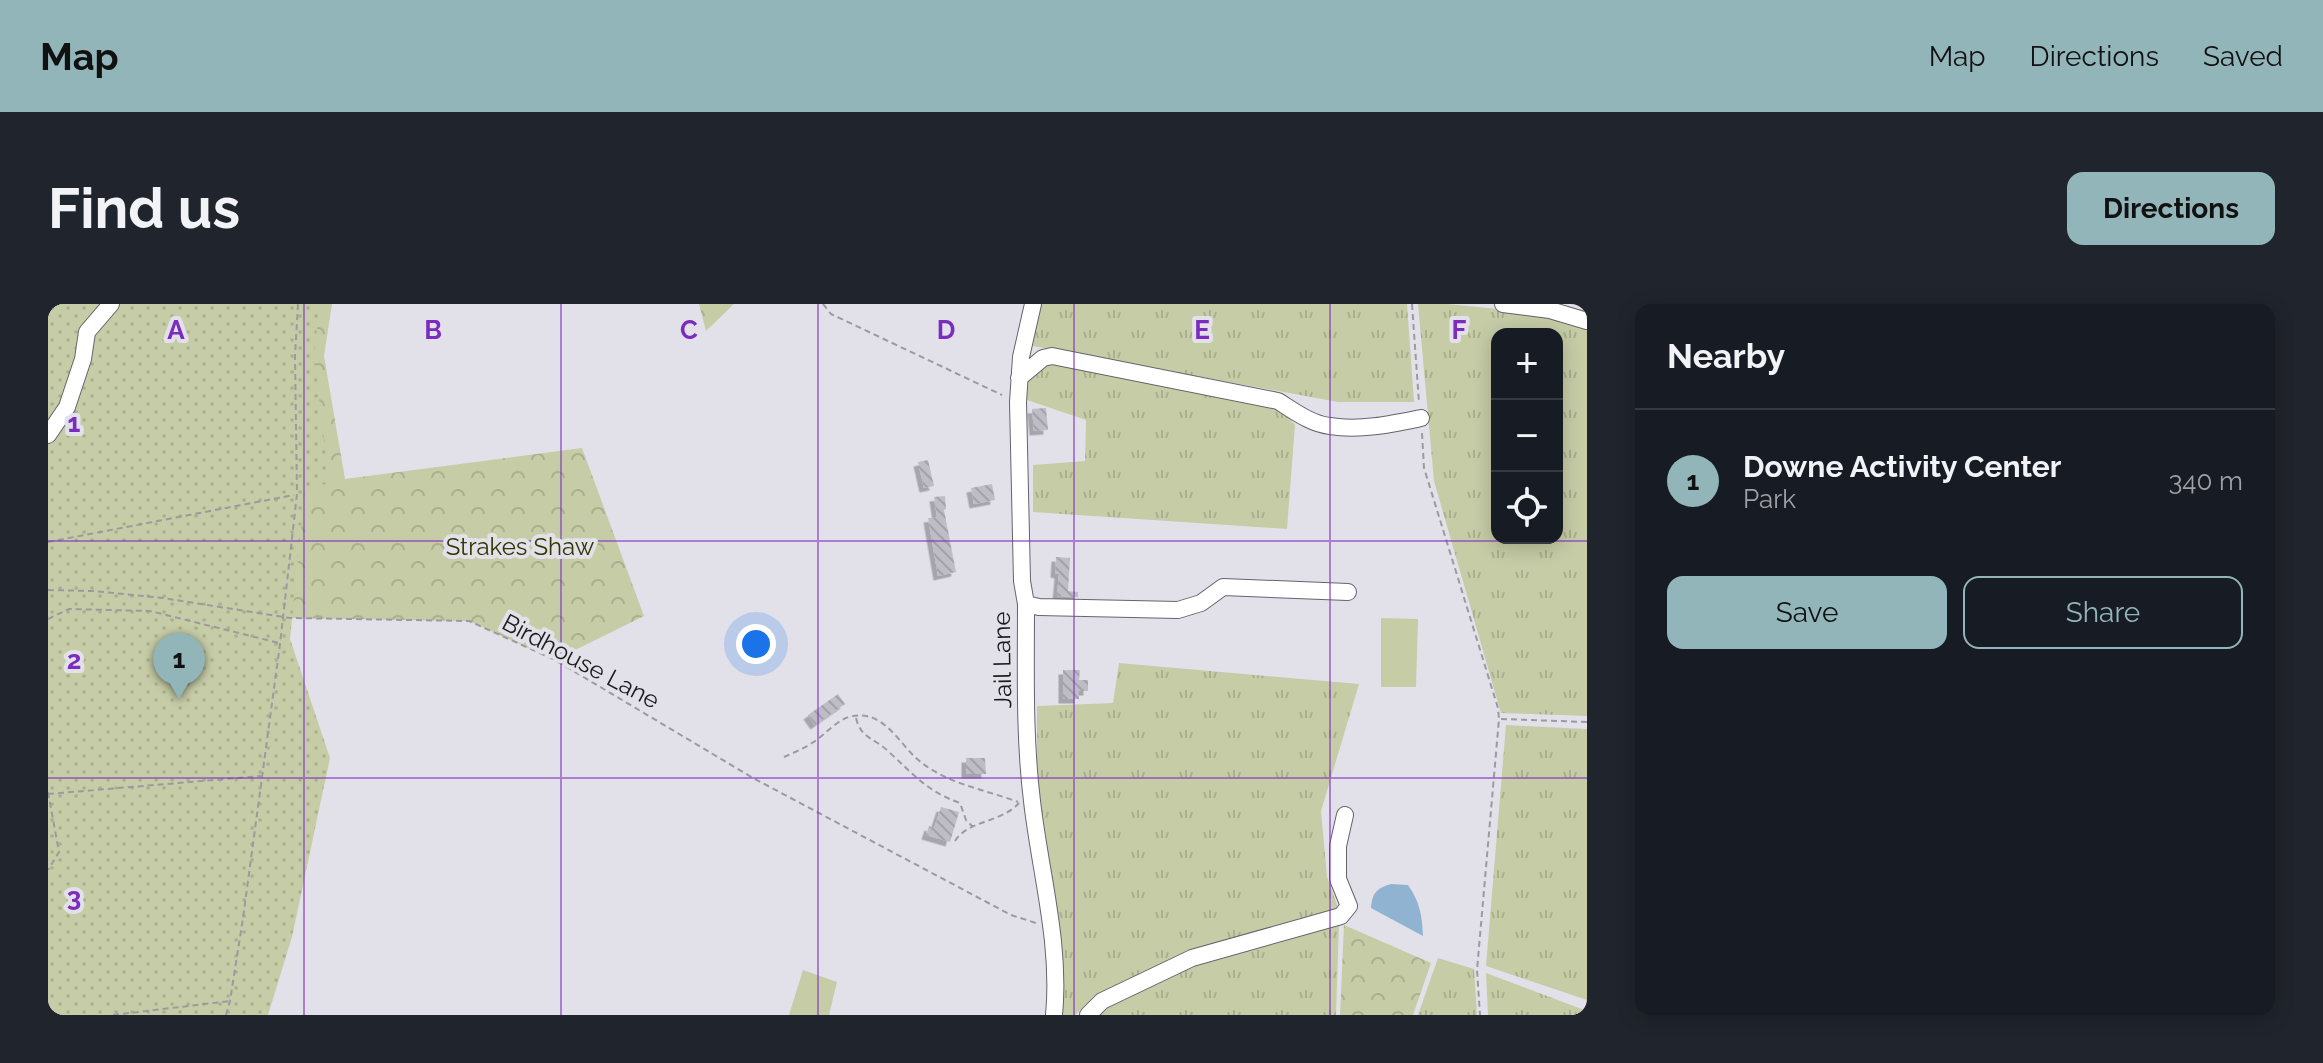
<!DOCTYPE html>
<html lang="en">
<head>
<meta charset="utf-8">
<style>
  :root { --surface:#171b24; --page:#20242c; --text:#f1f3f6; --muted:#9ea1a6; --line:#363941; --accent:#92b5b9 }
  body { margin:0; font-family:Raleway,sans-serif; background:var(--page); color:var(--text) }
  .controls { position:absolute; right:24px; top:24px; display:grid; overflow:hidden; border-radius:16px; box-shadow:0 4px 20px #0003 }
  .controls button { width:72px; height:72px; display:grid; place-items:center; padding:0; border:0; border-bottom:2px solid var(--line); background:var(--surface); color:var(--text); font:40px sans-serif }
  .you { position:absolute; left:708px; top:340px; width:28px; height:28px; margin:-20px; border:6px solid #fff; border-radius:50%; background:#1a73e8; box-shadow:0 0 0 12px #1a73e833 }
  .badge { display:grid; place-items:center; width:52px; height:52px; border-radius:50%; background:var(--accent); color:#111; font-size:26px; font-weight:700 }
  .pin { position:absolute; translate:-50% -66px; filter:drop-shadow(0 2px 4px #0008) }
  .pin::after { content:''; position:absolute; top:42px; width:28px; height:24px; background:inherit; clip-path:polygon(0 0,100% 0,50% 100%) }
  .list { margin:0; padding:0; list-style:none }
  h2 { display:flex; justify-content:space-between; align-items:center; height:104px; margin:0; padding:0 32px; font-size:34px }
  h2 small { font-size:26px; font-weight:400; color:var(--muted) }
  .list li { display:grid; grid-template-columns:52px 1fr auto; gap:24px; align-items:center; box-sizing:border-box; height:144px; padding:0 32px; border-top:2px solid var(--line) }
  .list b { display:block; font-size:30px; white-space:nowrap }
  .list p { margin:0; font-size:26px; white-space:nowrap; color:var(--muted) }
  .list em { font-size:26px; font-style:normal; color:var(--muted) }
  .actions { display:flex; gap:16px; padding:24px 32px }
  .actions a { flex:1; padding:18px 0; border:2px solid var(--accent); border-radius:16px; text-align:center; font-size:28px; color:var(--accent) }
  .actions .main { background:var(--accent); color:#111 }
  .icon { flex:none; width:44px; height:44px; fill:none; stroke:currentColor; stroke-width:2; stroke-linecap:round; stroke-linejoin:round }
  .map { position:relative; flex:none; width:1539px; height:711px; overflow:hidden; border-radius:16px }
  header { display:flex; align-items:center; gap:48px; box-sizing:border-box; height:112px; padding:0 40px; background:var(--accent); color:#111 }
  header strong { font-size:38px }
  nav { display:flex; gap:44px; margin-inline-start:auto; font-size:28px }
  .intro { display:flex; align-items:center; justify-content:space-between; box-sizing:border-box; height:192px; padding:0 48px }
  h1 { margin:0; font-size:56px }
  .button { padding:20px 36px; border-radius:16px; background:var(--accent); color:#111; font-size:28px; font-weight:700 }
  main { display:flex; gap:48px; padding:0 48px }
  aside { flex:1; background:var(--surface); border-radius:16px; box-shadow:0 4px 20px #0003 }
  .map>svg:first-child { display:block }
  .grass { fill:url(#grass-tufts); fill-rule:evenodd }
  .forest { fill:url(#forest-crowns) }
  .park { fill:url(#park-dots) }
  .garden { fill:#c6cca6 }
  .water { fill:#90b3d1 }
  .building { fill:url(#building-back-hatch); filter:url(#shadow) }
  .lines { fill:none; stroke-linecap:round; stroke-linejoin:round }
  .minor-casing { stroke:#65646b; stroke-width:18 }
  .path { stroke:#9b9aa0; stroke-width:2; stroke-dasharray:6 4; stroke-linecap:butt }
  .minor { stroke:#fff; stroke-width:16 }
  .grid { fill:none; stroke:#7b2cbf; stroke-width:2; stroke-opacity:0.55 }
  .labels { text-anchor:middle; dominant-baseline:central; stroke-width:8; stroke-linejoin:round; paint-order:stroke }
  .park-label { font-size:24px; fill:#323702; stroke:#e2e1e9 }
  .street-label { font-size:24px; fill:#1b1b1e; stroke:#e2e1e9 }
  .grid-label { font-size:26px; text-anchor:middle; font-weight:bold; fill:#7b2cbf; stroke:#e2e1e9; stroke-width:8; stroke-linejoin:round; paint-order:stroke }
</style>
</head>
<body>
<header>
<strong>Map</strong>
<nav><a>Map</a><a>Directions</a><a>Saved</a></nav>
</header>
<div class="intro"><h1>Find us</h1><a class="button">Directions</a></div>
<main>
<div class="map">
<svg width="1539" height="711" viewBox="0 0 1539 711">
  <defs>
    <pattern id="grass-tufts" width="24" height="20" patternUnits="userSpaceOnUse" patternTransform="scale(2)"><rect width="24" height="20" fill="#c6cca6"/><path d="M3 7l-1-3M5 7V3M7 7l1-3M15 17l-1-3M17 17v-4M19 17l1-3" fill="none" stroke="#aaaf8e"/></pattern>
    <pattern id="forest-crowns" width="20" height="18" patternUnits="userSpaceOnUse" patternTransform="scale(2)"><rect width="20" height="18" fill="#c6cca6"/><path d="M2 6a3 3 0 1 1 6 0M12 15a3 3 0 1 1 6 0" fill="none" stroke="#aaaf8e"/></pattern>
    <pattern id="park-dots" width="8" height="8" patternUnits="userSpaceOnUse" patternTransform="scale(2)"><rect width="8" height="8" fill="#c6cca6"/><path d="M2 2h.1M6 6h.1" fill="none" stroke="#aaaf8e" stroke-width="1.8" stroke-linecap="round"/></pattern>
    <pattern id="building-back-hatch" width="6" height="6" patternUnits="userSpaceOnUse" patternTransform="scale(2)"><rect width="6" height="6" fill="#bebdc5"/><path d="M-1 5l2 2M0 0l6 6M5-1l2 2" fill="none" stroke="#a3a2a9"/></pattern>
    <filter id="shadow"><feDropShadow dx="-4.5" dy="4.5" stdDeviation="0" flood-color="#0004"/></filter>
  </defs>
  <rect width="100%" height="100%" fill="#e2e1e9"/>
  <!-- grass -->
  <path class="grass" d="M989,0H1359L1366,98H1290L979,41Z
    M1370,0H1399L1481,8L1539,24V412L1453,409L1386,177ZM1449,30H1509V234H1449Z
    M997,57L1233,104L1247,121L1239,225L985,208V161L1037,157L1038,116L979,96L977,76Z
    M1071,359L1311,380L1273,507L1279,573L1291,606L1140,646L1047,693L1027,711H1011L1015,656L989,493V402L1065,399Z
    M1458,421L1539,425V696L1438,662Z
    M1291,619L1288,711H1046L1056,702L1146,658Z
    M1390,654L1426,665L1429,711H1370Z
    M1438,669L1539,707V711H1440Z"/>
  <!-- forest -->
  <path class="forest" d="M0,0H284L276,52L297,175L534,144L596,312L507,356L421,317L242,314Z
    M651,0H686L658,27Z
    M1296,621L1383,659L1365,711H1292Z"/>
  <!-- park -->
  <path class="park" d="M0,0H272L266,50L281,179L257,186L242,335L282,454L244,633L220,711H0Z"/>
  <!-- garden -->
  <path class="garden" d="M1333,314L1370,315L1368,383H1333Z
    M755,666L789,678L781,711H741Z"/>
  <!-- water -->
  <path class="water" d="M1343,580L1360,581C1372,598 1374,612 1375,632L1323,604C1324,589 1329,584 1343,580Z"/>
  <!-- building -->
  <path class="building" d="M998,104L1000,126L986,127L984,105Z
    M880,156L886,182L876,184L870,158Z
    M944,180L947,196L926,200L923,184Z
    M897,192L898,205L896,206L908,268L890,272L880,214L889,213L886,193Z
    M1008,253L1022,254L1020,287L1030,288V293L1009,292L1011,270L1007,269Z
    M1015,366H1032L1031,376H1040V387H1031V395H1015Z
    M790,390L797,400L767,421L760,411Z
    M918,454H937L938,470H918Z
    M893,503L911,508L902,538L878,531L881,522L886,524Z"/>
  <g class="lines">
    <defs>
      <path id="minor" d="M985,0L973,53L970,98L974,277L978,300C978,366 976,432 984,497C992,568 1013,639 1006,711
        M1455,0L1502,6L1539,17
        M971,74L995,54L1004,52L1230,97C1246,107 1263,120 1282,122C1312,127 1344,120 1373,114
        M0,131L19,103L35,55L39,28L63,0
        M978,300L991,303L1130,306L1153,299L1175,283L1300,288
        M1040,711L1054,697L1144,654L1293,612L1301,602L1290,575V542L1297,511"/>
    </defs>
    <!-- minor casing -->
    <use href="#minor" class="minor-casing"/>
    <!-- path -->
    <path class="path" d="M775,0L783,10L954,91
      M1364,0L1371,99
      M1374,129L1376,164L1450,404L1451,415L1429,666L1432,711
      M0,238L246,191
      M0,286L45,287L115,294L242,314L421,317L507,356L705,474L963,611L988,619
      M0,315L21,305L102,307L231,339
      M808,414C813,435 827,434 841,448C865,470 880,488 912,499L918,516L925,523
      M1453,415L1539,418
      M736,453C745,449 755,445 764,439C776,432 790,414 805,412C835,407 849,436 868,454C897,480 936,485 970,498
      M0,488L11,548L0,566
      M0,490L213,472
      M907,537C920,516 953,519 971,499
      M65,711L182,697
      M178,711L182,697L195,614L232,340L249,190L247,52L250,0"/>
    <!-- minor -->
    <use href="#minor" class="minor"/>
  </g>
  <!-- grid -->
  <path class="grid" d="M256,0V711M513,0V711M770,0V711M1026,0V711M1282,0V711M0,237H1539M0,474H1539"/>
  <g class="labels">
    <!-- park labels -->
    <g class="park-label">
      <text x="472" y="242">Strakes Shaw</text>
    </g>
    <!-- street labels -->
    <g class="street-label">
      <text transform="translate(954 356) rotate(-91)">Jail Lane</text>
      <text transform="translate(533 357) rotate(28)">Birdhouse Lane</text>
    </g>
  </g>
  <g class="grid-label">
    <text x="128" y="35">A</text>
    <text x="385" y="35">B</text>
    <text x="641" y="35">C</text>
    <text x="898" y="35">D</text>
    <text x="1154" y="35">E</text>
    <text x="1411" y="35">F</text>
    <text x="26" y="128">1</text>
    <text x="26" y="365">2</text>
    <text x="26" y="602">3</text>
  </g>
</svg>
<div class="controls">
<button>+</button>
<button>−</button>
<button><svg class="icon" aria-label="locate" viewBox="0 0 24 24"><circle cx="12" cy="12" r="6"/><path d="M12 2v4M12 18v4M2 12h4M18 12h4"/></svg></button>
</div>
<div class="you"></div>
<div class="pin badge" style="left:131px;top:395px">1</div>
</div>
<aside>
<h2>Nearby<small></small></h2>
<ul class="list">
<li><span class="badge">1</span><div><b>Downe Activity Center</b><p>Park</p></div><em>340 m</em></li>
</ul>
<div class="actions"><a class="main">Save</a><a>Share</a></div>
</aside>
</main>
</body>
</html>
